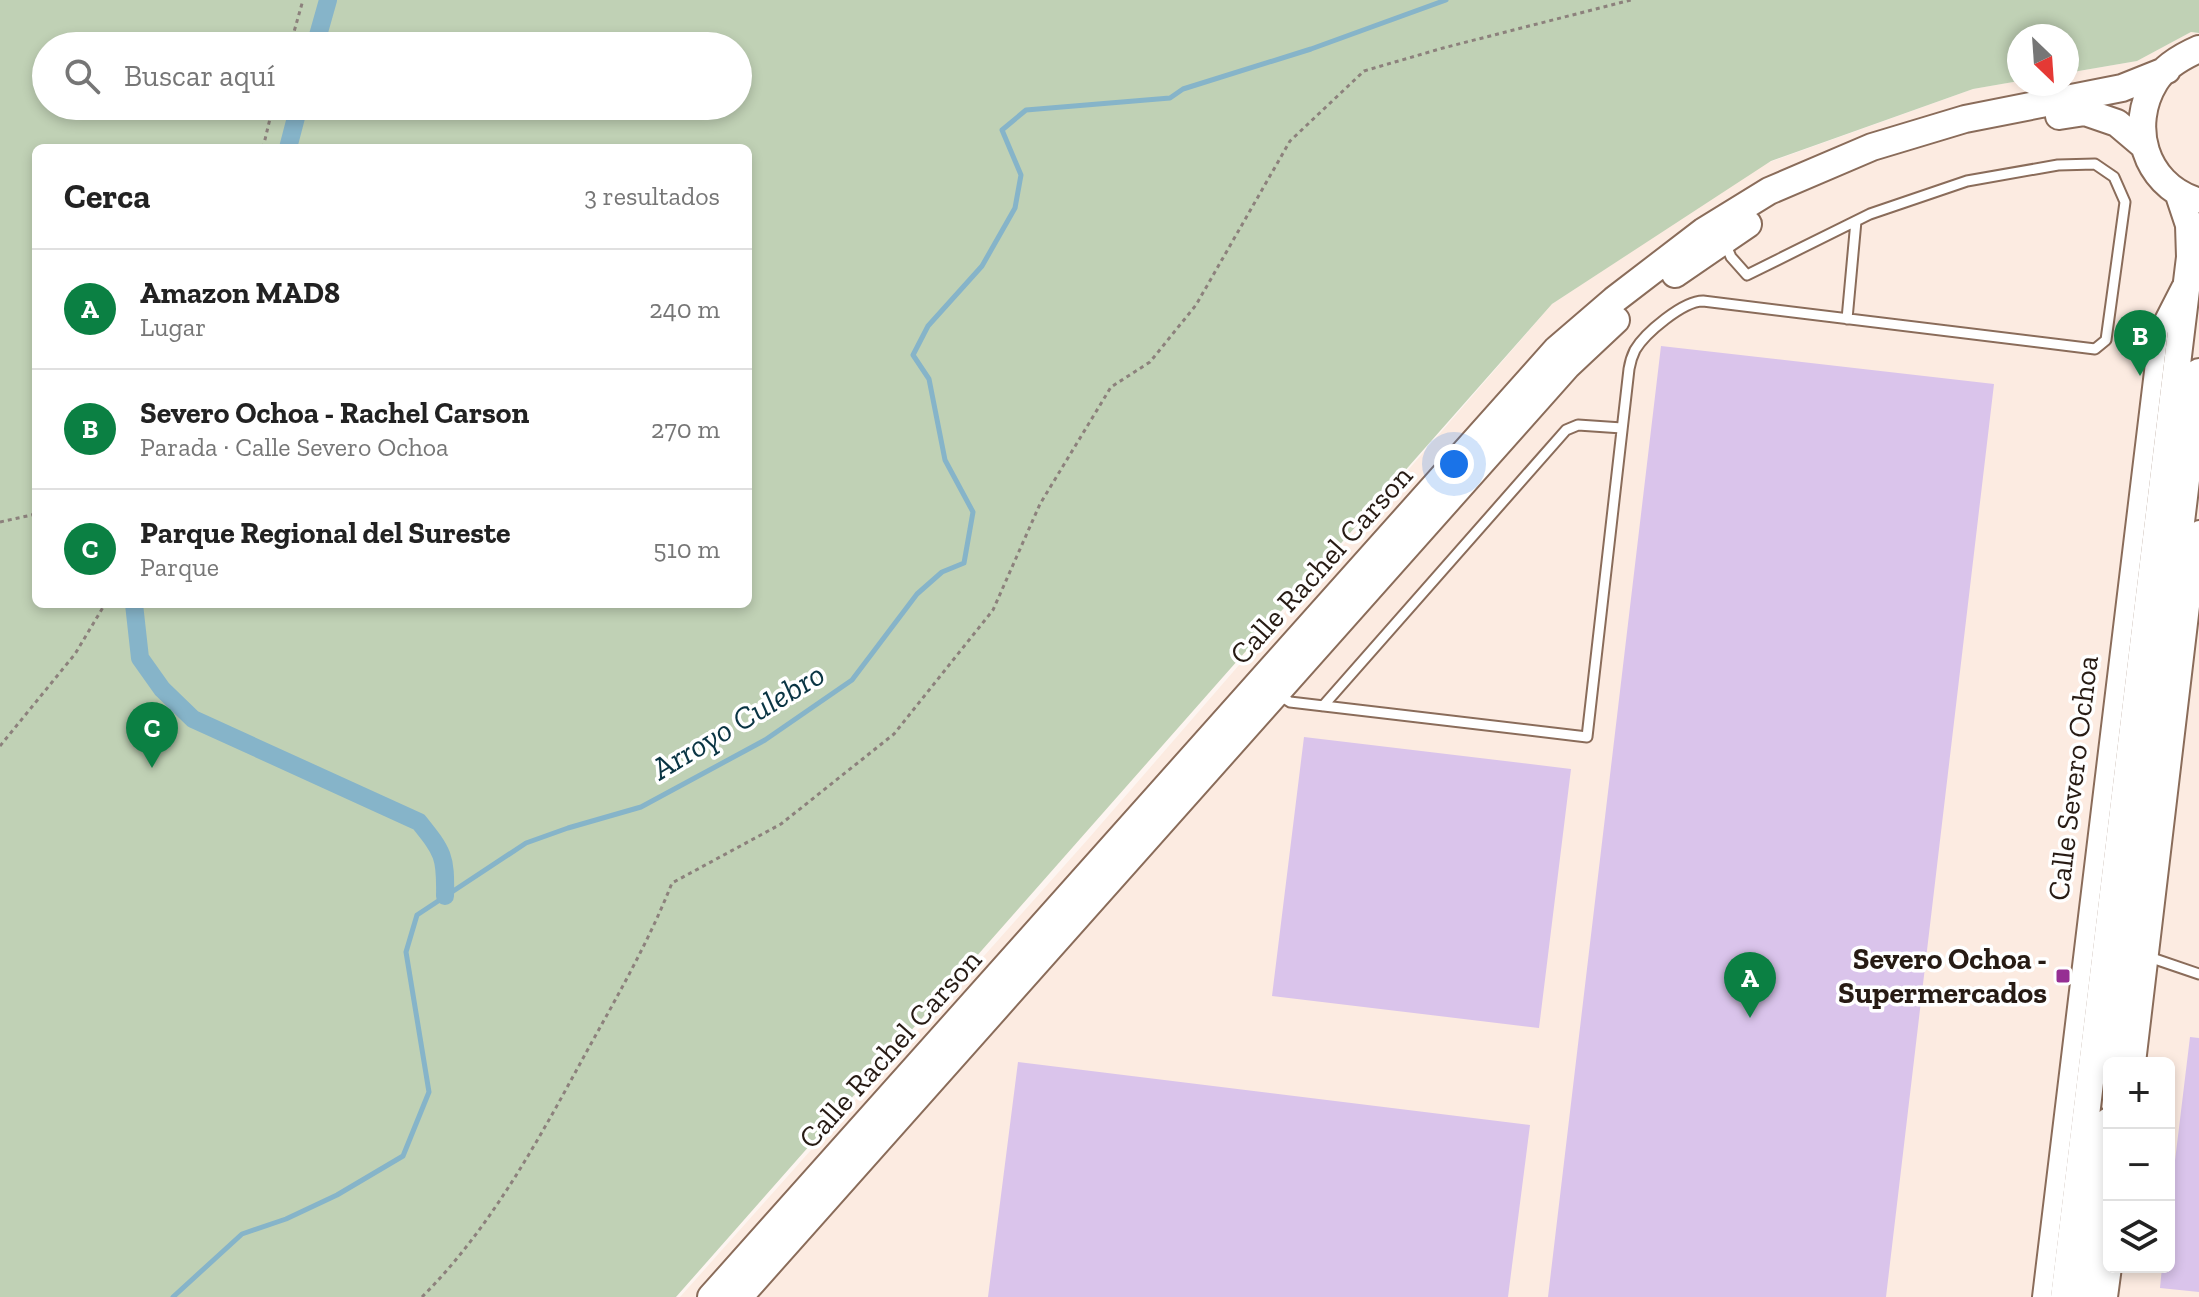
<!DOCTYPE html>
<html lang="es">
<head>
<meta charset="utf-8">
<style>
  :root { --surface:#fff; --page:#f2f2f2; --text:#222; --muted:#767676; --line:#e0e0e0; --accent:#0b8043 }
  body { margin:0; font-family:"Zilla Slab",serif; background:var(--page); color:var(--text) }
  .controls { position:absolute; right:24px; bottom:24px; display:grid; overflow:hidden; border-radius:12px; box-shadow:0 4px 12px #0003 }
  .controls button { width:72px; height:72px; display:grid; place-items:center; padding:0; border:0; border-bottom:2px solid var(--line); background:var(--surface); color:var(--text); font:40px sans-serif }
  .compass { position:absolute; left:2007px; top:24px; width:72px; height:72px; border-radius:50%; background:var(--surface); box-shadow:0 4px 12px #0003; rotate:155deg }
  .you { position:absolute; left:1454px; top:464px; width:28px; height:28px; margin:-20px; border:6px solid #fff; border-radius:50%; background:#1a73e8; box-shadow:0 0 0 12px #1a73e833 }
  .badge { display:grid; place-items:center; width:52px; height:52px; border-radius:50%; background:var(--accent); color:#fff; font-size:26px; font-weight:700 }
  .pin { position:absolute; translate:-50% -66px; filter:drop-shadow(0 2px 4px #0008) }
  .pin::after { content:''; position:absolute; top:42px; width:28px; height:24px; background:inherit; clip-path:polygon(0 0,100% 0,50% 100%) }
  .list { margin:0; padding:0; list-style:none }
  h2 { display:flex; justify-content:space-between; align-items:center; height:104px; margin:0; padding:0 32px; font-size:34px }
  h2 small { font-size:26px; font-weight:400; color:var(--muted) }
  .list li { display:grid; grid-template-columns:52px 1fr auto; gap:24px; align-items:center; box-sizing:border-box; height:120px; padding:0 32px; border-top:2px solid var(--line) }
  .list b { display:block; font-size:30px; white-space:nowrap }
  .list p { margin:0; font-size:26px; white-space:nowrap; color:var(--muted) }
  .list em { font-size:26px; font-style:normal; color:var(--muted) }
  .icon { flex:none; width:44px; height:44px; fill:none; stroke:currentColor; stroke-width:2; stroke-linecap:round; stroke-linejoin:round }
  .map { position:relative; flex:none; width:2199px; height:1297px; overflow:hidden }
  .search { position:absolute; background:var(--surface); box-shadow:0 4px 12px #0003; left:32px; top:32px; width:720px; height:88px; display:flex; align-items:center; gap:20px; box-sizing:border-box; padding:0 28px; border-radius:44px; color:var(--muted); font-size:30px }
  .panel { position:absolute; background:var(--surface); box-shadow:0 4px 12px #0003; left:32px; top:144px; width:720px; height:464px; border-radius:12px }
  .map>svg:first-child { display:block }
  .built { fill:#fcebe1; fill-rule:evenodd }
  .green { fill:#c0d1b5; fill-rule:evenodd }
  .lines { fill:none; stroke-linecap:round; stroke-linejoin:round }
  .stream { stroke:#86b4c9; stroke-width:5 }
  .canal { stroke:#86b4c9; stroke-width:18 }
  .building { fill:#dac4eb }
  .lane-casing { stroke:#8a6c5a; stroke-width:13 }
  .street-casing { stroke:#8a6c5a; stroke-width:22 }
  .secondary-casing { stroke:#8a6c5a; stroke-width:30 }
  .path { stroke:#8c817c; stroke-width:3; stroke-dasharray:4 4; stroke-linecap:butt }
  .lane { stroke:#fff; stroke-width:9 }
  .street { stroke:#fff; stroke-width:18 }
  .secondary { stroke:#fff; stroke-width:26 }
  .poi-dot { fill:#962f93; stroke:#fff; stroke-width:3 }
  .labels { text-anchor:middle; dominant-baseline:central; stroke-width:7; stroke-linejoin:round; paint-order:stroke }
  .street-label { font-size:30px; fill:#271b14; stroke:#fff }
  .poi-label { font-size:30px; font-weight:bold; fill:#271b14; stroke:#fff; text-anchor:end }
  .water-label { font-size:32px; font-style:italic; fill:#093443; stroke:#fff }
</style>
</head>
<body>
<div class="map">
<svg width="2199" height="1297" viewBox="0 0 2199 1297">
  <rect width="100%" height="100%" fill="#fdf5f1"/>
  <!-- built -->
  <path class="built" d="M2191,32L2199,33V1297H680L1089,838L1552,304L1764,164L1973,89L2019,81V84H2067V73L2137,61ZM2109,1063H2169V1267H2109Z"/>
  <!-- green -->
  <path class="green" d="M0,0H2199V33L2191,32L2137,61L2067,73V36H2019V81L1973,89L1771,161L1552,304L676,1297H0ZM46,46H738V106H46ZM36,148H748V604H36Z"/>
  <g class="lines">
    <!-- stream -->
    <path class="stream" d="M173,1297L242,1234L286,1219L337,1195L403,1156L429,1092L406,952L417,915L526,843L568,828L641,807L765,740L852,680L917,594L942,572L964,563L973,512L945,460L929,379L913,355L928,326L982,266L1015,208L1021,175L1002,130L1026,110L1170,98L1183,89L1311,49L1446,0"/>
    <!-- canal -->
    <path class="canal" d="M315,46L328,0
      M288,148L299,106
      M134,604L140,658L162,689L193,719L419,822C443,852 446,856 445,896"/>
  </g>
  <!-- building -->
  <path class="building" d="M1661,346L1994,384L1886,1297H1548Z
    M1304,737L1571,769L1539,1028L1272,996Z
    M2190,1037L2199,1038V1292L2160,1288L2162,1267H2169V1210Z
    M1018,1062L1530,1125L1508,1297H988Z"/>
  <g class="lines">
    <defs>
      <path id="lane" d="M1847,319L1856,221
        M1279,695L1290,702L1587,737L1629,369C1630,363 1632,356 1635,350C1645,333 1683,301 1703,301L2095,349L2106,340L2125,202L2114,177L2095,164L2058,165L1967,181L1870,214L1747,275L1731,257L1725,243
        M1323,706L1566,430L1578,425L1622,428
        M2149,957L2199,974"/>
      <path id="street" d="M2136,1063L2199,530
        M2042,1297L2159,330L2181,287
        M2108,1297L2112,1267"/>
      <path id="secondary" d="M2059,116L2085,112L2117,123L2143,145
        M2194,200C2145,183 2128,126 2155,82C2164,67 2183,56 2199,49
        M1675,274L1748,224
        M2116,1063L2199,372
        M711,1297L1557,349L1614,300L1704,231L1769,191L1872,147L1965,119L2122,88L2167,70
        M739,1297L1567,366L1616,320
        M2064,1297L2190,257L2189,225L2179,195
        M2088,1297L2109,1121"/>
    </defs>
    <!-- lane casing -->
    <use href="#lane" class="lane-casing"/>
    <!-- street casing -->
    <use href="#street" class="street-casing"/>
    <!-- secondary casing -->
    <use href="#secondary" class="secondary-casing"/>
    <!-- path -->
    <path class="path" d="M290,46L303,0
      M263,148L273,106
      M0,522L36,514
      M0,746L75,654L105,604
      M422,1297C492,1227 540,1137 587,1051C618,995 649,941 672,883L781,824L894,734L993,610L1040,504L1111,387L1150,362L1196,305L1290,141L1364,71L1443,48L1631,0"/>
    <!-- lane -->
    <use href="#lane" class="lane"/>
    <!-- street -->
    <use href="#street" class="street"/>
    <!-- secondary -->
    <use href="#secondary" class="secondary"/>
  </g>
  <!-- markers -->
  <rect class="poi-dot" x="2055" y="968" width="16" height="16" rx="4"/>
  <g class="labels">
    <!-- street labels -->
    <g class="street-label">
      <text transform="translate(1321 565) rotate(-48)">Calle Rachel Carson</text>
      <text transform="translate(2073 778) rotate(-83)">Calle Severo Ochoa</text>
      <text transform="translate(890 1049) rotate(-48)">Calle Rachel Carson</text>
    </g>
    <!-- poi labels -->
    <g class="poi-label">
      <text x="2047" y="959">Severo Ochoa -<tspan x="2047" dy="34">Supermercados</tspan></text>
    </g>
    <!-- water labels -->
    <g class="water-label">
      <text transform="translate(738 721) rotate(-31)">Arroyo Culebro</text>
    </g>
  </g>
</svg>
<div class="controls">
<button>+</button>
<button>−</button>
<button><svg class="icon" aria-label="layers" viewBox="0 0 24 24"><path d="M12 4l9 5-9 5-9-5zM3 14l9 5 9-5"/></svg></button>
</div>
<svg class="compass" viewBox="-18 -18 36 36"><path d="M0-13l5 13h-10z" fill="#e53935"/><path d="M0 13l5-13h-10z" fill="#767676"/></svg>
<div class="you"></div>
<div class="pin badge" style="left:1750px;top:1018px">A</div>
<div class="pin badge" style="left:2140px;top:376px">B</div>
<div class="pin badge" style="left:152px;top:768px">C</div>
<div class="search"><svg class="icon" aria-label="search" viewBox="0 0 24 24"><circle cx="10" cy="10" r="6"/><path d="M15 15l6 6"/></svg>Buscar aquí</div>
<section class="panel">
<h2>Cerca<small>3 resultados</small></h2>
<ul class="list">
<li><span class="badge">A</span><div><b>Amazon MAD8</b><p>Lugar</p></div><em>240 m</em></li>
<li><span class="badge">B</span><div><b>Severo Ochoa - Rachel Carson</b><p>Parada · Calle Severo Ochoa</p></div><em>270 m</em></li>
<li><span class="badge">C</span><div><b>Parque Regional del Sureste</b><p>Parque</p></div><em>510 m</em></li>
</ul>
</section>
</div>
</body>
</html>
